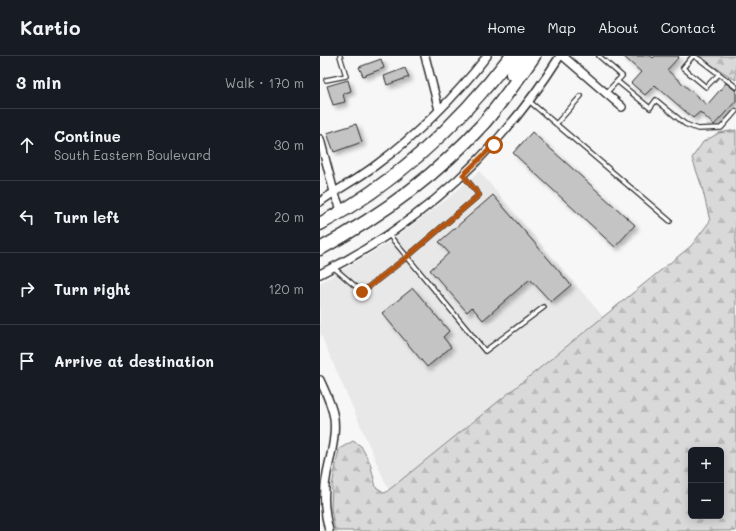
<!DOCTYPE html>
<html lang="en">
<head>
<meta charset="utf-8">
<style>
  :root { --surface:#171b24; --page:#242831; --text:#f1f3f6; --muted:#9ea1a6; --line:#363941 }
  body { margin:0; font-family:Mali,sans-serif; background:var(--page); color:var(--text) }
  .controls { position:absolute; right:12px; bottom:12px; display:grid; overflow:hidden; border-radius:6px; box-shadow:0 2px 10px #0003 }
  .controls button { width:36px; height:36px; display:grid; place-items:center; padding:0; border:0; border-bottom:1px solid var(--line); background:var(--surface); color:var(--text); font:20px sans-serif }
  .stop { position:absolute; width:12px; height:12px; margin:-9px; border:3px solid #b45309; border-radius:50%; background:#fff }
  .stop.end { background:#b45309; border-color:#fff; box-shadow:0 1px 4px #0008 }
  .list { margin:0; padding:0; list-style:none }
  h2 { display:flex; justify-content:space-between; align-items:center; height:52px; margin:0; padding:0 16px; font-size:17px }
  h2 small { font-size:13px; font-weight:400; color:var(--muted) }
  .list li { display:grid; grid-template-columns:26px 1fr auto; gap:12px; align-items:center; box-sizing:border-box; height:72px; padding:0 16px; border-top:1px solid var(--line) }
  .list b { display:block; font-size:15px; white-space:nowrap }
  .list p { margin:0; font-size:13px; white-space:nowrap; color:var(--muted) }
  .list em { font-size:13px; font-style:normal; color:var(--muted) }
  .icon { flex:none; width:22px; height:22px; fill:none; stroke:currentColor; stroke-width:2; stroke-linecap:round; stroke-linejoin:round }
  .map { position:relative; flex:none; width:416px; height:475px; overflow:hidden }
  header { display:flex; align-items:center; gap:24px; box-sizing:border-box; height:56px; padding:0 20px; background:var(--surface); border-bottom:1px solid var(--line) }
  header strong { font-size:19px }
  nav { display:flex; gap:22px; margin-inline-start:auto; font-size:14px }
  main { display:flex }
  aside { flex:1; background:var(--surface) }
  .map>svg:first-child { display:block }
  .built { fill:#e8e8e8 }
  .forest { fill:url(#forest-firs); stroke:#828282; fill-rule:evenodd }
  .building { fill:#c4c4c4; stroke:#2b2b2b; filter:url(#shadow) }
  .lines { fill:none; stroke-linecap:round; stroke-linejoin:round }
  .service-casing { stroke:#2b2b2b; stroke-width:6 }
  .minor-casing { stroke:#2b2b2b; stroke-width:10 }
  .trunk-casing { stroke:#2b2b2b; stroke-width:15 }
  .service { stroke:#fff; stroke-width:3.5 }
  .minor { stroke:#fff; stroke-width:7 }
  .trunk { stroke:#fff; stroke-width:12 }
  .route { stroke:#b45309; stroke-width:5 }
</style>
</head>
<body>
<header>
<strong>Kartio</strong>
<nav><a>Home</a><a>Map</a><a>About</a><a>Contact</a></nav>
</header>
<main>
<aside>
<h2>3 min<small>Walk · 170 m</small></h2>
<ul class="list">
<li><svg class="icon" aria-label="ahead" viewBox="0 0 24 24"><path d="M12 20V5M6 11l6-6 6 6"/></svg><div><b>Continue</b><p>South Eastern Boulevard</p></div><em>30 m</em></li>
<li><svg class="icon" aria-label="left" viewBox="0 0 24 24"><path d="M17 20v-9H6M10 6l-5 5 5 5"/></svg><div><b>Turn left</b></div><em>20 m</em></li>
<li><svg class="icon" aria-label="right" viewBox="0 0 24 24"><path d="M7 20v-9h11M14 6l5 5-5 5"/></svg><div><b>Turn right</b></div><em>120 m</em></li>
<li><svg class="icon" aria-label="arrive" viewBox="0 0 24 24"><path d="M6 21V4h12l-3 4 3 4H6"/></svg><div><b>Arrive at destination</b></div></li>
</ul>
</aside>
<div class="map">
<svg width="416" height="475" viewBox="0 0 416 475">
  <defs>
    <pattern id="forest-firs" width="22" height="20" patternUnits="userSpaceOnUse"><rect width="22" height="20" fill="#d9d9d9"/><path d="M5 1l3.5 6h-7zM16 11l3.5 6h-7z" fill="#bababa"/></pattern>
    <filter id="shadow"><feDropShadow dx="3.5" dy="3.5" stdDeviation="2" flood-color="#0004"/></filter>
  </defs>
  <rect width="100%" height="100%" fill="#f7f7f7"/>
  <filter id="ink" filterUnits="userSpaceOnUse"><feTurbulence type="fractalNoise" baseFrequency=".025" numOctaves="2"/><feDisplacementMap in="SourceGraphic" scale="8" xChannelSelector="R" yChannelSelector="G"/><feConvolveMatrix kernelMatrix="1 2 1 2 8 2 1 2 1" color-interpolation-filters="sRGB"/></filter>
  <g filter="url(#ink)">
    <!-- built -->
    <path class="built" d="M159,115L285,263L73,444L0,277V227L65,189L126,144Z"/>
    <!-- forest -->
    <path class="forest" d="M377,0H416V24Z
      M416,74V475H15L11,453L12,430L19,393L33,385L41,390L50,407L56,431L65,437L371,190L390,165L382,131L372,102L383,86L399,77ZM371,394H401V460H371Z"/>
    <!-- building -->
    <path class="building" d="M303,0H331L333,2L335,0H358L359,1L347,14L387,49L406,27L416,35V45L394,69L380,56L373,62L335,29L325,39L311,27L321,16Z
      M61,3L64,12L43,20L39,11Z
      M85,12L89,21L67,29L64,20Z
      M28,24L31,35L23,38L25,46L13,49L7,30Z
      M36,68L42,86L14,96L7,77Z
      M212,76L315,169L295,191L193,97Z
      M173,139L251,229L231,246L210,223L163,264L152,251L147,256L110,214L129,197L119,186Z
      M93,232L129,275L123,281L131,291L107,311L62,257Z"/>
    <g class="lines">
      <defs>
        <path id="service" d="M279,0L302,20L286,37
          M373,0L363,12L386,31L399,18
          M374,0L382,5L416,31
          M6,24L26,20L20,0
          M297,25L330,52L336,44L365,68L378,73L401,72L416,55
          M209,45L350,165
          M236,68L261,40
          M69,179L165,295L224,251
          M13,211L42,236L87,201L159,139L143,119"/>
        <path id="minor" d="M105,0L119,54
          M243,0L302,51
          M0,83L14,136L22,156
          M0,146C18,133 39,122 56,109C98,78 135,41 167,0
          M0,218C101,168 180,95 240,0
          M0,324C5,335 12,349 14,362C16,381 11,398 7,417C3,436 4,456 9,475"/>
        <path id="trunk" d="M192,18L203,0
          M0,168C76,127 138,69 191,0
          M0,193C60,160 117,119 163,68C181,47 198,23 214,0"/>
      </defs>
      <!-- service casing -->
      <use href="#service" class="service-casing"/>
      <!-- minor casing -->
      <use href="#minor" class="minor-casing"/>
      <!-- trunk casing -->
      <use href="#trunk" class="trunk-casing"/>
      <!-- service -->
      <use href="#service" class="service"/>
      <!-- minor -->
      <use href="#minor" class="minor"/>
      <!-- trunk -->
      <use href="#trunk" class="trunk"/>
    </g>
  </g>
  <g class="lines" filter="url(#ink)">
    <!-- route -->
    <path class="route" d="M42,236L87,201L159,139L143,119L174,89"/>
  </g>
</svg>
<div class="controls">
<button>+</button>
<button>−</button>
</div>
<div class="stop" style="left:174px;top:89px"></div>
<div class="stop end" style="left:42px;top:236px"></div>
</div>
</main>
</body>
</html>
